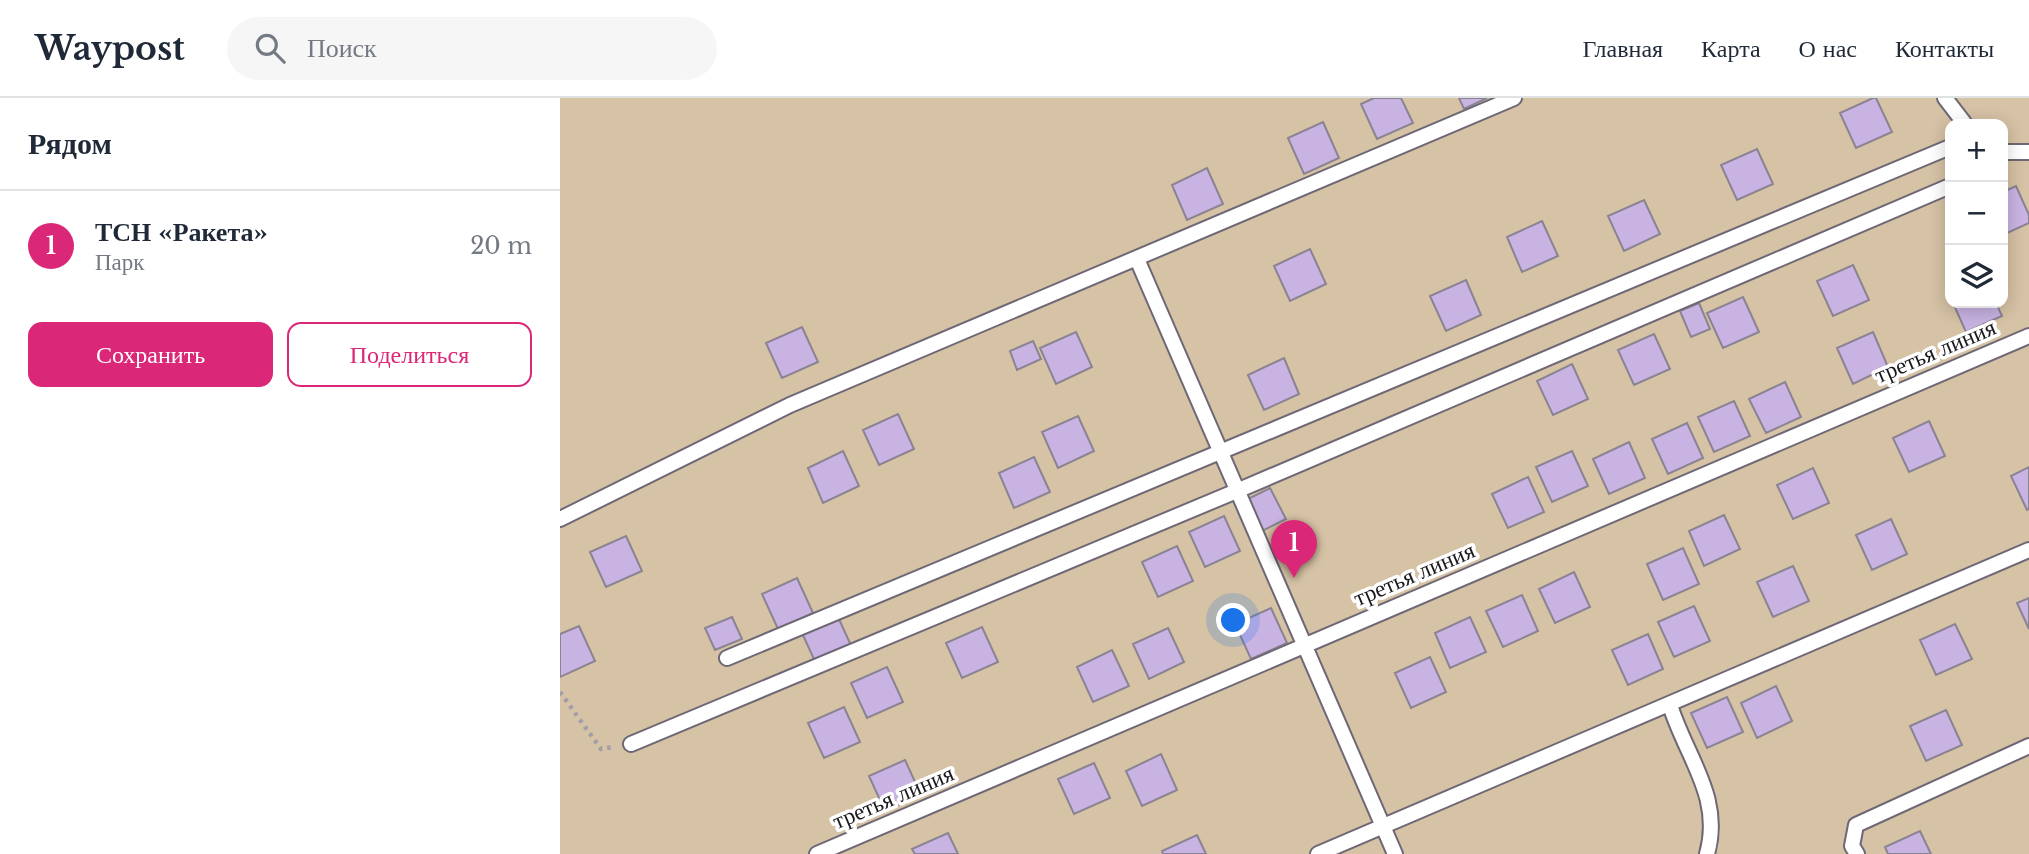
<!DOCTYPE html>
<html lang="ru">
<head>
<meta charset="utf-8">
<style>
  :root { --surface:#fff; --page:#f6f6f7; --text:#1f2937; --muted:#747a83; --line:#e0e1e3; --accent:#db2777 }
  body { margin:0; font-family:"Libre Baskerville",serif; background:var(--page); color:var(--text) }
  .controls { position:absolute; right:21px; top:21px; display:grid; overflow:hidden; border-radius:14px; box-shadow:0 4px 18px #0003 }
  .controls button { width:63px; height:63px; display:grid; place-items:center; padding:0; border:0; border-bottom:2px solid var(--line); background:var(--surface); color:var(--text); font:35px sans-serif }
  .you { position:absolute; left:674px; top:523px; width:24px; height:24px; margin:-18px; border:5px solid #fff; border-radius:50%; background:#1a73e8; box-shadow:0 0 0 10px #1a73e833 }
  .badge { display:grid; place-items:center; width:46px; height:46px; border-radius:50%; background:var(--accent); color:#fff; font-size:23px; font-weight:700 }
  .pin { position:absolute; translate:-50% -58px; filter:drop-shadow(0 2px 4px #0008) }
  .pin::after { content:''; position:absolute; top:37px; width:24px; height:21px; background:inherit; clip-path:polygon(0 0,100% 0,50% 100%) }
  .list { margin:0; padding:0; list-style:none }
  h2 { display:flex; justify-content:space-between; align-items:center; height:91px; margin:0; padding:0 28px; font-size:30px }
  h2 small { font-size:23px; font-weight:400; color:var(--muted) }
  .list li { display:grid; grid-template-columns:46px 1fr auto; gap:21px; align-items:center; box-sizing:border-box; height:112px; padding:0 28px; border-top:2px solid var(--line) }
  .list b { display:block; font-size:26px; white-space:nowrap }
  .list p { margin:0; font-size:23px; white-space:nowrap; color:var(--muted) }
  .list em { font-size:23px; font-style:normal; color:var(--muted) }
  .actions { display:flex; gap:14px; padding:21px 28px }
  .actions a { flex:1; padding:16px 0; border:2px solid var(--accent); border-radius:14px; text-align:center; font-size:24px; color:var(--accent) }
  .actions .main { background:var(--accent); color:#fff }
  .icon { flex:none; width:38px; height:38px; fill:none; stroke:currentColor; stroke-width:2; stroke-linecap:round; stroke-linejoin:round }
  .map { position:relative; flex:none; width:1469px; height:756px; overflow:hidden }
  header { display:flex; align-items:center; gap:42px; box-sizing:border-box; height:98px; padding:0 35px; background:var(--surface); border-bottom:2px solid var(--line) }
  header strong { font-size:33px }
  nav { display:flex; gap:38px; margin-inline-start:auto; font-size:24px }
  .search { width:490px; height:63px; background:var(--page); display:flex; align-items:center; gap:18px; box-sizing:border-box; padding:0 24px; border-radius:38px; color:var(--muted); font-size:26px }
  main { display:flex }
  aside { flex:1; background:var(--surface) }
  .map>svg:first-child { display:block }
  .green { fill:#d6c2a5; fill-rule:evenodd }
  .building { fill:#c9b3e3; stroke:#8a8392; stroke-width:2 }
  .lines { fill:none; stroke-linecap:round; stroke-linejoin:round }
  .lane-casing { stroke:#6e6876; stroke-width:18 }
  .path { stroke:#a39da9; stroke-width:4.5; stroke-dasharray:3.5 5; stroke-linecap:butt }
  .lane { stroke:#fff; stroke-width:14 }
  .labels { text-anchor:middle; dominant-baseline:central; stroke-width:7; stroke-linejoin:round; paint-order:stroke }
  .street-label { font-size:23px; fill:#1b191e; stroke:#fff }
</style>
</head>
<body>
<header>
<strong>Waypost</strong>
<div class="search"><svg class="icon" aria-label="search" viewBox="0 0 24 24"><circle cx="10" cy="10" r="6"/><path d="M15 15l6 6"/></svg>Поиск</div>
<nav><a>Главная</a><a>Карта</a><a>О нас</a><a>Контакты</a></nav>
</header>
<main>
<aside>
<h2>Рядом<small></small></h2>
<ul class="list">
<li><span class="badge">1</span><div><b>ТСН «Ракета»</b><p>Парк</p></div><em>20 m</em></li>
</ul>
<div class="actions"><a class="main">Сохранить</a><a>Поделиться</a></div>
</aside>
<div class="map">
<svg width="1469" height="756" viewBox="0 0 1469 756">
  <rect width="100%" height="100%" fill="#e7e0ef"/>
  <!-- green -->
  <path class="green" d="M0,0H1469V756H0ZM1390,26H1443V205H1390Z"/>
  <!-- building -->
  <path class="building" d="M814,0H841L853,25L817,41L801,6Z
    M899,0H927L904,11Z
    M1313,0H1316L1332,34L1296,50L1280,15Z
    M763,24L779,60L744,76L728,40Z
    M1197,51L1213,86L1177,102L1161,67Z
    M647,70L663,106L627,122L612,87Z
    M1456,88L1469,117V125L1443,137V94Z
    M1084,102L1100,136L1064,153L1048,118Z
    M982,123L998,158L962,174L947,139Z
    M750,151L766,186L730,203L714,168Z
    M1293,167L1309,202L1273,218L1257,183Z
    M906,182L921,217L886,233L870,198Z
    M1183,199L1199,234L1163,250L1147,215Z
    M1139,205L1150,231L1131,239L1120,213Z
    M1393,205H1436L1442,218L1406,234Z
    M242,229L258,264L222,280L206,245Z
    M516,234L532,269L496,286L480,250Z
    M1313,234L1328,269L1293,286L1277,250Z
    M1094,236L1110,271L1074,287L1058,252Z
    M473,243L481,261L457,272L450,253Z
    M724,260L739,296L704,312L688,277Z
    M1012,266L1028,301L993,317L977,283Z
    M1225,284L1241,319L1206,335L1189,301Z
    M1174,303L1190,338L1154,354L1138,319Z
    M338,316L354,351L319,367L303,332Z
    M518,318L534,353L498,370L482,334Z
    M1369,323L1385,358L1349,374L1333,340Z
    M1127,325L1143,360L1108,376L1092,341Z
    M1069,344L1085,380L1049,396L1033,361Z
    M283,353L299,388L263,405L248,370Z
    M1012,353L1028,388L992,404L976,369Z
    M474,359L490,394L454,410L439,375Z
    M1469,369V411L1467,412L1451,378Z
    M1253,370L1269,405L1233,421L1217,387Z
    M968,379L984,414L948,430L932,396Z
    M710,390L726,421L702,433L686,402Z
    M1164,417L1180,451L1144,468L1129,433Z
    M664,418L680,453L645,469L629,434Z
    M1331,421L1347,456L1312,472L1296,437Z
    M66,438L82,473L46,489L30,454Z
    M617,448L633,483L598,499L582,464Z
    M1123,450L1139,486L1103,502L1087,466Z
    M1233,468L1249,503L1213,519L1197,484Z
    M1014,474L1030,509L995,525L979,491Z
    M237,480L253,515L218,531L202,496Z
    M962,497L978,533L943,549L926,513Z
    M1469,500V531L1457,505Z
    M1134,508L1150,543L1114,559L1098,524Z
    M711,510L727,545L691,561L675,526Z
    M172,519L182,541L155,552L145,530Z
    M278,519L294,554L258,570L242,535Z
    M910,519L926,554L890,570L875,535Z
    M1395,526L1412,561L1376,577L1360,542Z
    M19,528L35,563L0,579V536Z
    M422,529L438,564L402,580L386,545Z
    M608,530L624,564L589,581L573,546Z
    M1088,536L1103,571L1068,587L1052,552Z
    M552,552L569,588L533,604L517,569Z
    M870,559L886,594L851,610L835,575Z
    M327,569L343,604L307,620L291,585Z
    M1216,588L1232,623L1197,640L1181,605Z
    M1167,599L1183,634L1147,650L1131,615Z
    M284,609L300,644L264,660L248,625Z
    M1386,612L1402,647L1366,663L1350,628Z
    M601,656L617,692L582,708L566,673Z
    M345,662L361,697L325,713L309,678Z
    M534,665L550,700L514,716L498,681Z
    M1360,733L1371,756H1328L1325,749Z
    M388,735L398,756H355L352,751Z
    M637,737L646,756H603L602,753Z"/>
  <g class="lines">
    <defs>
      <path id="lane" d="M1385,0L1405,26
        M1443,54H1469
        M577,161L835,756
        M0,421L230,307L954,0
        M167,560L1390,49
        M1110,607C1126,659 1163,699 1147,756
        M71,646L679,392L1390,88
        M257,756L1469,238
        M758,756L1469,452
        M1297,756L1292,748L1296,727L1469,648"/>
    </defs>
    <!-- lane casing -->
    <use href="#lane" class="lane-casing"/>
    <!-- path -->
    <path class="path" d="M0,594L41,651L54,649"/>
    <!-- lane -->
    <use href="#lane" class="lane"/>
  </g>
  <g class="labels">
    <!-- street labels -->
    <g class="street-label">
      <text transform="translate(1375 253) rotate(-23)">третья линия</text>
      <text transform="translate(854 476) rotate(-23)">третья линия</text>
      <text transform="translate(333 699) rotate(-23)">третья линия</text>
    </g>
  </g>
</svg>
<div class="controls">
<button>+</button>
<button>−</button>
<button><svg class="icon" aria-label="layers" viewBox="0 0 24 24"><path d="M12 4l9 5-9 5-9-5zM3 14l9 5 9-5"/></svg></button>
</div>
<div class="you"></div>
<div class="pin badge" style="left:734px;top:480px">1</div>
</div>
</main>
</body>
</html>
